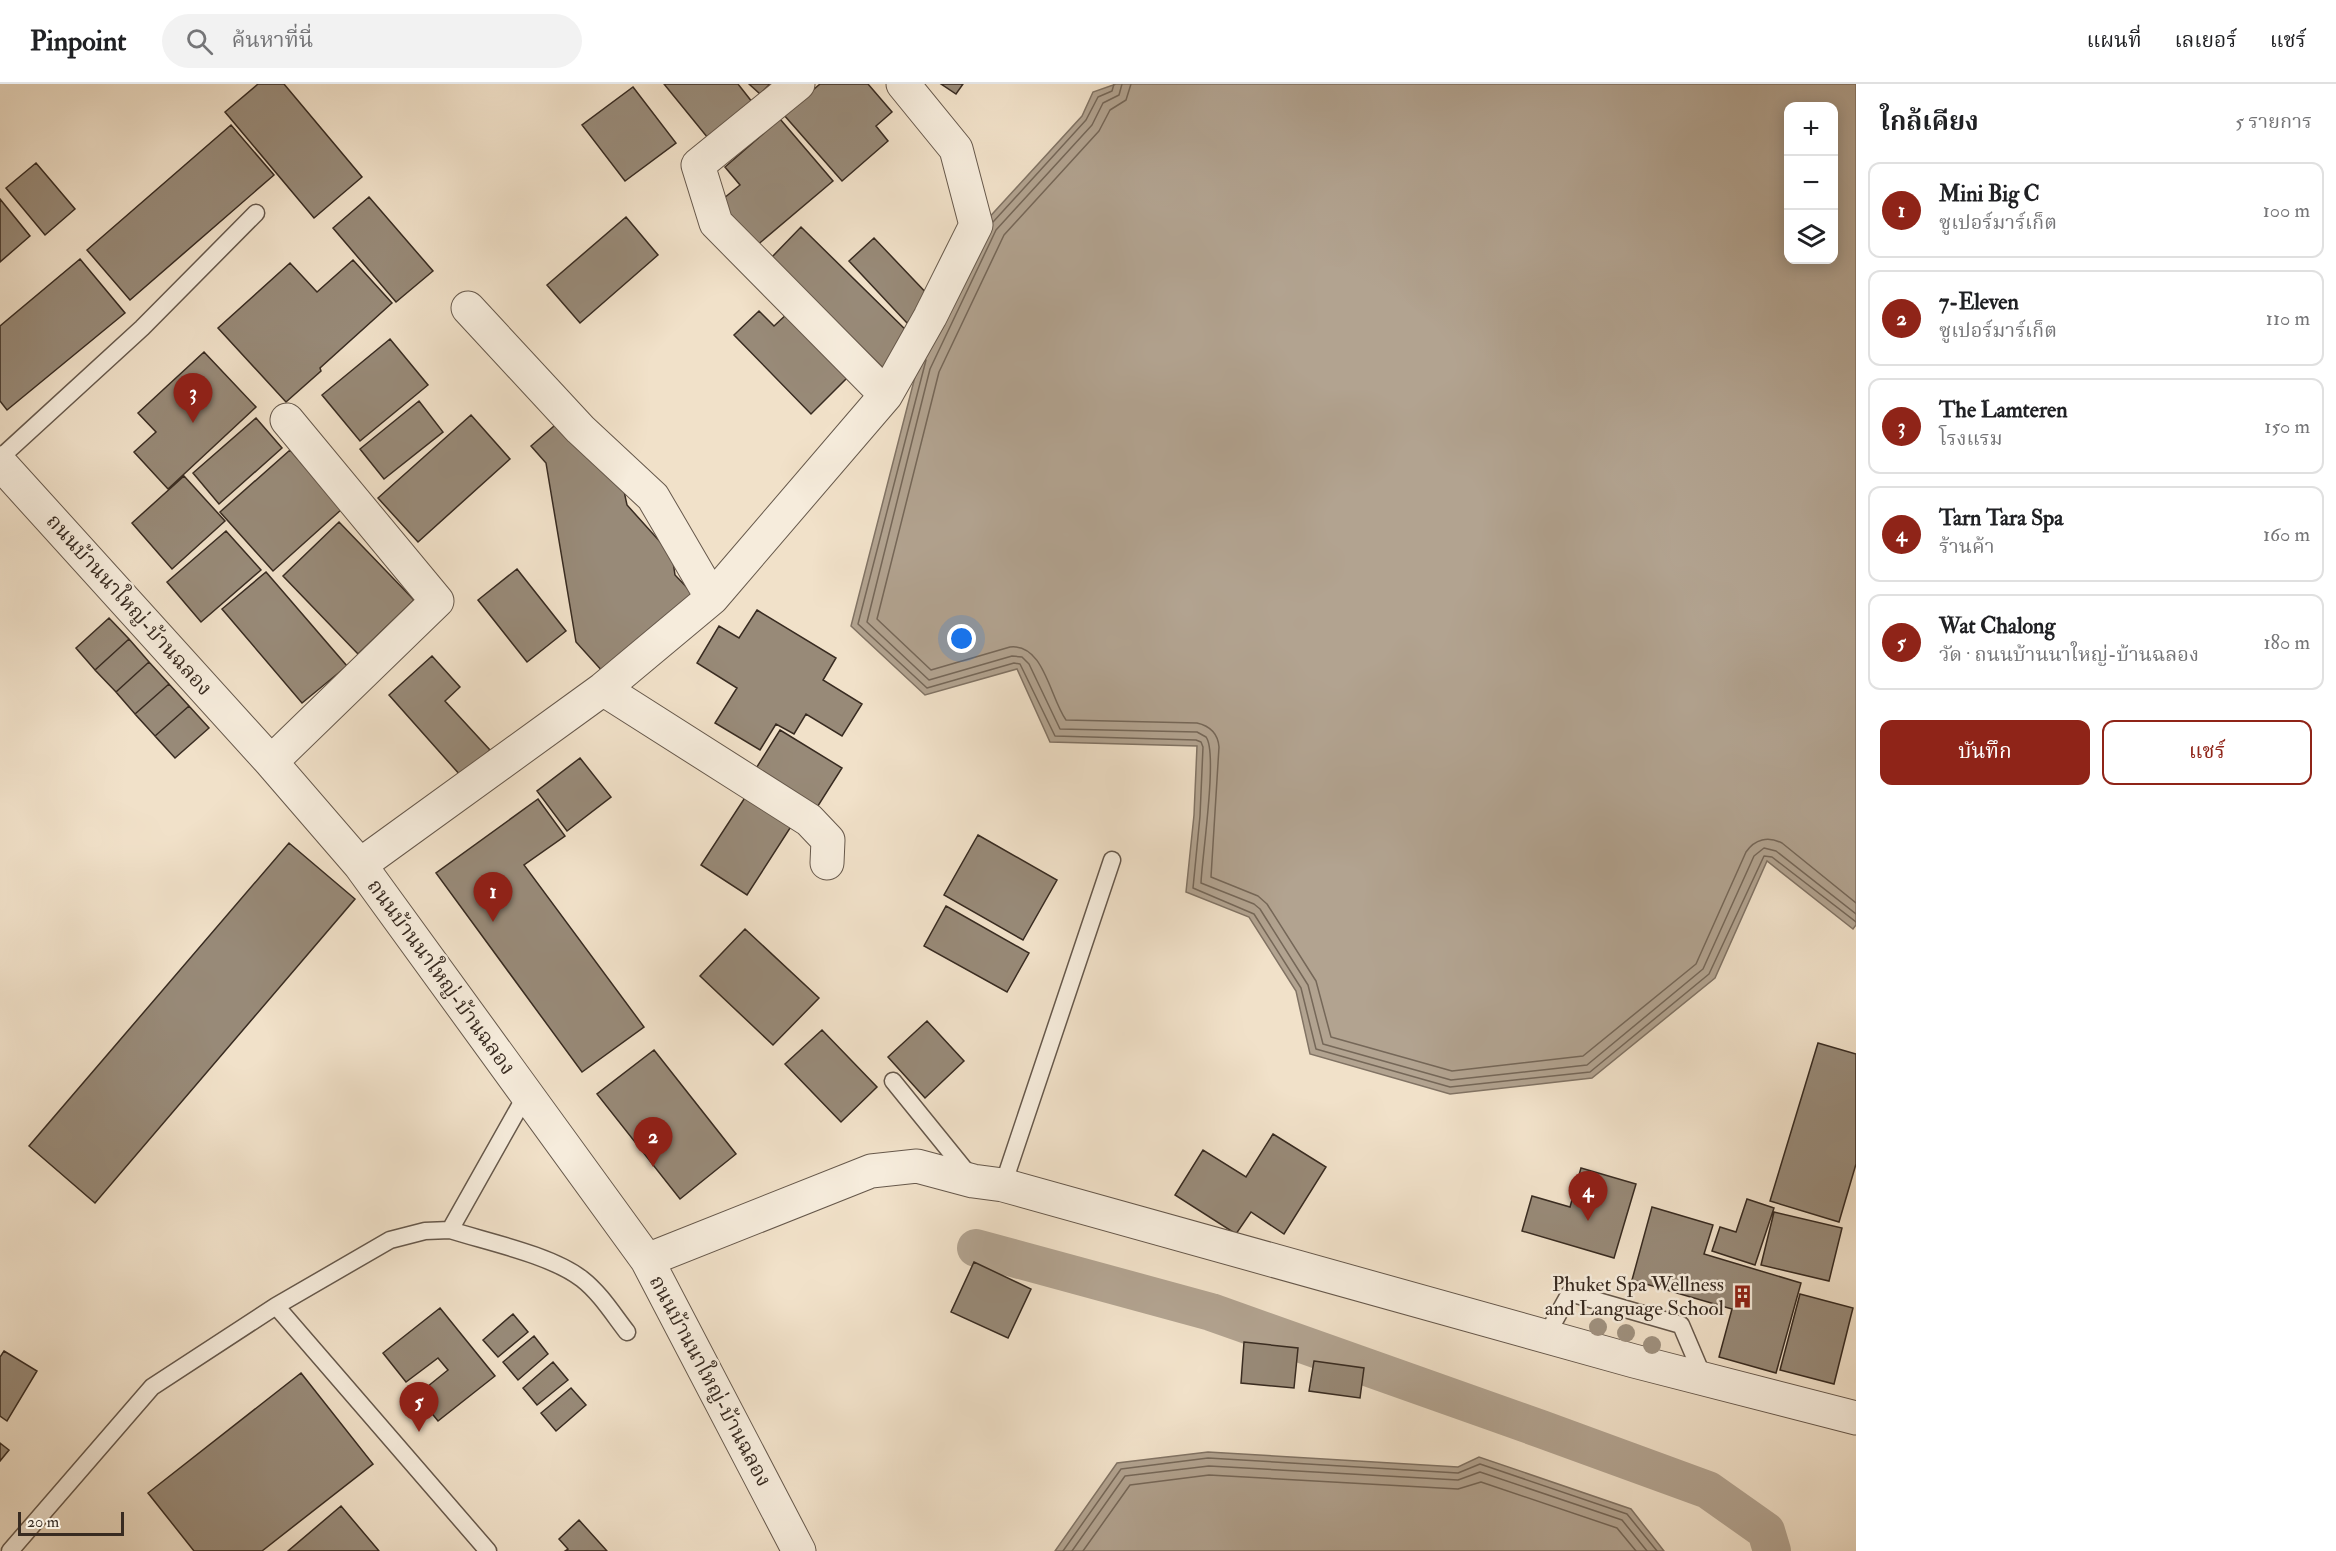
<!DOCTYPE html>
<html lang="th">
<head>
<meta charset="utf-8">
<style>
  :root { --surface:#fff; --page:#f2f2f2; --text:#202124; --muted:#757577; --line:#e0e0e0; --accent:#8f2418 }
  body { margin:0; font-family:"IM FELL Double Pica","Noto Serif Thai",serif; background:var(--page); color:var(--text) }
  .controls { position:absolute; right:18px; top:18px; display:grid; overflow:hidden; border-radius:12px; box-shadow:0 3px 15px #0003 }
  .controls button { width:54px; height:54px; display:grid; place-items:center; padding:0; border:0; border-bottom:2px solid var(--line); background:var(--surface); color:var(--text); font:30px sans-serif }
  .scale { position:absolute; left:18px; bottom:15px; width:106px; box-sizing:border-box; padding-left:6px; border:3px solid #382b21; border-top:0; font-size:16px; line-height:21px; white-space:nowrap; color:#382b21; -webkit-text-stroke:4px #f6ecdc; paint-order:stroke }
  .you { position:absolute; left:962px; top:555px; width:21px; height:21px; margin:-15px; border:4px solid #fff; border-radius:50%; background:#1a73e8; box-shadow:0 0 0 9px #1a73e833 }
  .badge { display:grid; place-items:center; width:39px; height:39px; border-radius:50%; background:var(--accent); color:#fff; font-size:20px; font-weight:700 }
  .pin { position:absolute; translate:-50% -50px; filter:drop-shadow(0 2px 3px #0008) }
  .pin::after { content:''; position:absolute; top:32px; width:21px; height:18px; background:inherit; clip-path:polygon(0 0,100% 0,50% 100%) }
  .list { margin:0; padding:0; list-style:none }
  h2 { display:flex; justify-content:space-between; align-items:center; height:78px; margin:0; padding:0 24px; font-size:26px }
  h2 small { font-size:20px; font-weight:400; color:var(--muted) }
  .list li { display:grid; grid-template-columns:39px 1fr auto; gap:18px; align-items:center; box-sizing:border-box; height:96px; margin:0 12px 12px; padding:0 12px; border:2px solid var(--line); border-radius:12px }
  .list b { display:block; font-size:22px; white-space:nowrap }
  .list p { margin:0; font-size:20px; white-space:nowrap; color:var(--muted) }
  .list em { font-size:20px; font-style:normal; color:var(--muted) }
  .actions { display:flex; gap:12px; padding:18px 24px }
  .actions a { flex:1; padding:14px 0; border:2px solid var(--accent); border-radius:12px; text-align:center; font-size:21px; color:var(--accent) }
  .actions .main { background:var(--accent); color:#fff }
  .icon { flex:none; width:33px; height:33px; fill:none; stroke:currentColor; stroke-width:2; stroke-linecap:round; stroke-linejoin:round }
  .map { position:relative; flex:none; width:1856px; height:1467px; overflow:hidden }
  header { display:flex; align-items:center; gap:36px; box-sizing:border-box; height:84px; padding:0 30px; background:var(--surface); border-bottom:2px solid var(--line) }
  header strong { font-size:28px }
  nav { display:flex; gap:33px; margin-inline-start:auto; font-size:21px }
  .search { width:420px; height:54px; background:var(--page); display:flex; align-items:center; gap:15px; box-sizing:border-box; padding:0 21px; border-radius:33px; color:var(--muted); font-size:22px }
  main { display:flex }
  aside { flex:1; background:var(--surface) }
  .map>svg:first-child { display:block }
  .water { fill:#b2a390; stroke:#817364; stroke-width:1.5; fill-rule:evenodd }
  .lines { fill:none; stroke-linecap:round; stroke-linejoin:round }
  .shore { stroke:#756758; stroke-width:1.5 }
  .canal { stroke:#b2a390; stroke-width:38 }
  .building { fill:#988a78; stroke:#382b21; stroke-width:1.5 }
  .lane-casing { stroke:#66584b; stroke-width:19 }
  .street-casing { stroke:#66584b; stroke-width:35 }
  .lane { stroke:#f6ecdc; stroke-width:16 }
  .street { stroke:#f6ecdc; stroke-width:33 }
  .tree { fill:#a09280 }
  .labels { text-anchor:middle; dominant-baseline:central; stroke-width:5; stroke-linejoin:round; paint-order:stroke }
  .street-label { font-size:21px; fill:#382b21; stroke:#f6ecdc }
  .poi-label { font-size:21px; fill:#382b21; stroke:#f6ecdc; text-anchor:end }
</style>
</head>
<body>
<header>
<strong>Pinpoint</strong>
<div class="search"><svg class="icon" aria-label="search" viewBox="0 0 24 24"><circle cx="10" cy="10" r="6"/><path d="M15 15l6 6"/></svg>ค้นหาที่นี่</div>
<nav><a>แผนที่</a><a>เลเยอร์</a><a>แชร์</a></nav>
</header>
<main>
<div class="map">
<svg width="1856" height="1467" viewBox="0 0 1856 1467">
  <rect width="100%" height="100%" fill="#f1e1c9"/>
  <filter id="stains"><feTurbulence type="fractalNoise" baseFrequency=".00333" numOctaves="4"/><feColorMatrix values="0 0 0 0 .2 0 0 0 0 .09 0 0 0 0 .02 0 0 0 .5 -.17"/></filter>
  <radialGradient id="worn" r=".72"><stop offset=".6" stop-color="#630" stop-opacity="0"/><stop offset="1" stop-color="#630" stop-opacity=".3"/></radialGradient>
  <!-- water -->
  <path class="water" d="M1116,0H1856V841L1853,845L1767,777L1715,894L1592,994L1450,1010L1310,970L1296,907L1249,833L1186,808L1194,731L1197,662L1050,658L1017,585L925,611L851,542L918,281L985,138L1082,32L1093,8ZM1788,22H1834V176H1788Z
    M1208,1368L1458,1383L1479,1373L1631,1425L1664,1467H1055L1117,1379Z"/>
  <g class="lines">
    <!-- shore -->
    <path class="shore" d="M1122,0L1119,11L1103,19L1092,41L996,146L930,285L867,538L929,596L1012,572L1022,573L1029,580L1060,645L1197,648L1206,653C1218,668 1202,773 1201,799L1254,820L1260,825L1308,901L1323,960L1451,996L1587,981L1703,885L1754,772L1764,764L1776,767L1856,830
      M1131,0L1126,16L1110,26L1099,47L1004,151L939,288L877,535L931,586L1010,563C1044,559 1050,614 1066,636L1197,639C1210,642 1218,650 1219,663L1211,793L1258,812L1267,820L1316,897L1331,953L1452,987L1583,972L1696,880L1746,768C1755,755 1768,752 1782,759L1856,819
      M993,138L1086,36L1098,13L1112,7L1114,0
      M926,276L858,540L927,604L1014,579L1020,580L1055,652L1196,656L1201,658L1203,663L1200,732L1193,804L1254,830L1301,904L1316,965L1450,1003L1590,988L1709,890L1764,772L1772,773L1856,838
      M1063,1467L1121,1385L1208,1374L1458,1389L1480,1380L1627,1430L1657,1467
      M1072,1467L1125,1392L1209,1382L1458,1396L1480,1388L1622,1436L1647,1467
      M1083,1467L1130,1401L1209,1391L1458,1405L1481,1398L1617,1444L1636,1467"/>
    <!-- canal -->
    <path class="canal" d="M976,1164L1211,1228L1541,1345L1708,1406L1766,1447L1772,1467"/>
  </g>
  <!-- building -->
  <path class="building" d="M258,0H284L362,93L314,134L225,28Z
    M664,0H738L756,23L712,59Z
    M749,0H770L760,10Z
    M820,0H868L892,28L876,42L888,57L842,97L784,31Z
    M941,0H963L956,10Z
    M633,3L676,59L625,97L582,41Z
    M780,35L833,97L755,163L718,119L740,101L725,83Z
    M231,41L274,91L130,216L87,166Z
    M36,79L75,125L45,151L6,104Z
    M369,113L433,187L396,218L333,144Z
    M0,115L30,152L0,178Z
    M626,133L658,171L580,239L547,201Z
    M801,143L914,254L884,285L771,174Z
    M874,154L932,215L907,239L849,177Z
    M80,175L125,229L7,326L0,317V242Z
    M353,176L392,219L320,284L321,287L286,318L218,244L290,179L317,208Z
    M759,227L774,242L788,229L849,292L811,330L734,251Z
    M390,255L428,301L360,357L322,311Z
    M204,268L256,323L168,405L134,368L156,348L138,329Z
    M419,317L443,348L384,395L360,365Z
    M471,331L510,375L418,458L378,414Z
    M256,334L282,364L219,420L193,389Z
    M561,336L624,407L627,421L672,471L675,491L693,510L604,589L576,558L546,379L531,362Z
    M290,366L342,425L273,487L220,428Z
    M184,392L225,437L172,485L132,439Z
    M339,438L414,516L358,570L283,492Z
    M226,447L261,486L201,538L167,498Z
    M517,485L566,547L527,578L478,516Z
    M266,488L347,582L302,619L222,525Z
    M757,526L836,574L823,596L862,620L842,652L806,630L794,650L776,640L760,666L715,639L737,604L697,579L719,542L739,554Z
    M109,534L129,555L95,586L76,564Z
    M129,555L149,578L116,608L95,586Z
    M432,572L460,603L445,617L490,666L461,692L389,611Z
    M149,578L169,600L135,630L116,608Z
    M169,600L189,622L155,652L135,630Z
    M189,622L209,644L175,674L155,652Z
    M780,646L842,684L816,725L755,686Z
    M580,674L611,713L567,747L537,707Z
    M746,712L792,741L747,811L701,781Z
    M538,715L565,752L524,781L644,943L582,988L436,789Z
    M978,751L1057,796L1023,856L944,811Z
    M289,759L355,815L95,1119L29,1062Z
    M946,822L1029,869L1007,908L924,862Z
    M745,845L819,914L773,961L700,892Z
    M927,937L964,977L925,1014L888,973Z
    M822,946L877,1003L841,1038L785,980Z
    M1818,959L1856,970V1080L1839,1138L1770,1117Z
    M654,966L736,1070L680,1115L597,1010Z
    M1273,1050L1326,1083L1284,1150L1251,1128L1236,1150L1175,1111L1203,1066L1246,1093Z
    M1581,1084L1636,1100L1614,1174L1522,1147L1532,1112L1570,1123Z
    M1747,1115L1774,1124L1755,1181L1712,1167L1720,1143L1736,1148Z
    M1652,1123L1713,1141L1704,1170L1801,1199L1776,1289L1719,1273L1732,1225L1632,1196Z
    M1774,1128L1842,1144L1829,1197L1761,1181Z
    M974,1178L1031,1205L1008,1254L951,1228Z
    M1800,1210L1853,1224L1834,1300L1780,1286Z
    M440,1224L495,1292L438,1337L417,1311L448,1286L438,1274L406,1298L383,1269Z
    M513,1230L528,1248L498,1273L483,1256Z
    M534,1252L548,1270L518,1296L503,1278Z
    M1244,1258L1298,1264L1294,1304L1241,1299Z
    M4,1267L37,1287L7,1337L0,1332V1273Z
    M1314,1277L1364,1284L1360,1314L1309,1307Z
    M553,1278L568,1296L537,1321L523,1304Z
    M301,1289L373,1380L262,1467H194L148,1409Z
    M571,1304L586,1321L556,1347L541,1329Z
    M0,1359L9,1366L0,1377Z
    M341,1422L379,1467H288Z
    M579,1436L607,1467H565L568,1465L559,1455Z"/>
  <g class="lines">
    <defs>
      <path id="lane" d="M0,374L142,244L256,129
        M893,997L970,1092
        M1003,1101L1112,776
        M450,1146C488,1158 551,1171 582,1195C600,1209 613,1230 627,1248
        M276,1222L488,1467
        M1546,1252L1570,1209L1681,1241L1704,1295
        M10,1467L152,1303L276,1222L390,1156L425,1147L450,1146L526,1011"/>
      <path id="street" d="M798,0L698,81L716,139L886,311
        M468,224L580,345L653,413L712,514
        M0,379L271,678L360,781L647,1176L799,1467
        M603,605L809,736L828,756L827,779
        M271,678L437,517L287,336
        M360,781L603,605L712,514L886,311L930,233L976,141L956,65L903,0
        M647,1176L871,1087L917,1082L973,1097L1003,1101L1634,1277L1856,1334"/>
    </defs>
    <!-- lane casing -->
    <use href="#lane" class="lane-casing"/>
    <!-- street casing -->
    <use href="#street" class="street-casing"/>
    <!-- lane -->
    <use href="#lane" class="lane"/>
    <!-- street -->
    <use href="#street" class="street"/>
  </g>
  <!-- trees -->
  <g class="tree">
    <circle cx="1598" cy="1243" r="9"/>
    <circle cx="1626" cy="1249" r="9"/>
    <circle cx="1652" cy="1261" r="9"/>
  </g>
  <!-- icons -->
  <defs>
    <symbol id="building-bare" viewBox="-9 -9 18 18"><path d="M-4-6H4V6H1V3H-1V6H-4ZM-2.5-4.3h1.7v1.8h-1.7ZM.8-4.3h1.7v1.8H.8ZM-2.5-1h1.7V.8h-1.7ZM.8-1h1.7V.8H.8Z" fill="#8f2418" stroke="#f6ecdc" stroke-width="2.5" paint-order="stroke"/></symbol>
  </defs>
  <g fill-rule="evenodd">
    <use href="#building-bare" x="1726" y="1196" width="33" height="33"/>
  </g>
  <g class="labels">
    <!-- street labels -->
    <g class="street-label">
      <text transform="translate(129 521) rotate(48)">ถนนบ้านนาใหญ่-บ้านฉลอง</text>
      <text transform="translate(441 893) rotate(54)">ถนนบ้านนาใหญ่-บ้านฉลอง</text>
      <text transform="translate(710 1297) rotate(62)">ถนนบ้านนาใหญ่-บ้านฉลอง</text>
    </g>
    <!-- poi labels -->
    <g class="poi-label">
      <text x="1724" y="1200">Phuket Spa Wellness<tspan x="1724" dy="24">and Language School</tspan></text>
    </g>
  </g>
  <rect width="100%" height="100%" filter="url(#stains)"/>
  <rect width="100%" height="100%" fill="url(#worn)"/>
</svg>
<div class="controls">
<button>+</button>
<button>−</button>
<button><svg class="icon" aria-label="layers" viewBox="0 0 24 24"><path d="M12 4l9 5-9 5-9-5zM3 14l9 5 9-5"/></svg></button>
</div>
<div class="scale">20 m</div>
<div class="you"></div>
<div class="pin badge" style="left:493px;top:838px">1</div>
<div class="pin badge" style="left:653px;top:1083px">2</div>
<div class="pin badge" style="left:193px;top:339px">3</div>
<div class="pin badge" style="left:1588px;top:1137px">4</div>
<div class="pin badge" style="left:419px;top:1348px">5</div>
</div>
<aside>
<h2>ใกล้เคียง<small>5 รายการ</small></h2>
<ul class="list">
<li><span class="badge">1</span><div><b>Mini Big C</b><p>ซูเปอร์มาร์เก็ต</p></div><em>100 m</em></li>
<li><span class="badge">2</span><div><b>7-Eleven</b><p>ซูเปอร์มาร์เก็ต</p></div><em>110 m</em></li>
<li><span class="badge">3</span><div><b>The Lamteren</b><p>โรงแรม</p></div><em>150 m</em></li>
<li><span class="badge">4</span><div><b>Tarn Tara Spa</b><p>ร้านค้า</p></div><em>160 m</em></li>
<li><span class="badge">5</span><div><b>Wat Chalong</b><p>วัด · ถนนบ้านนาใหญ่-บ้านฉลอง</p></div><em>180 m</em></li>
</ul>
<div class="actions"><a class="main">บันทึก</a><a>แชร์</a></div>
</aside>
</main>
</body>
</html>
